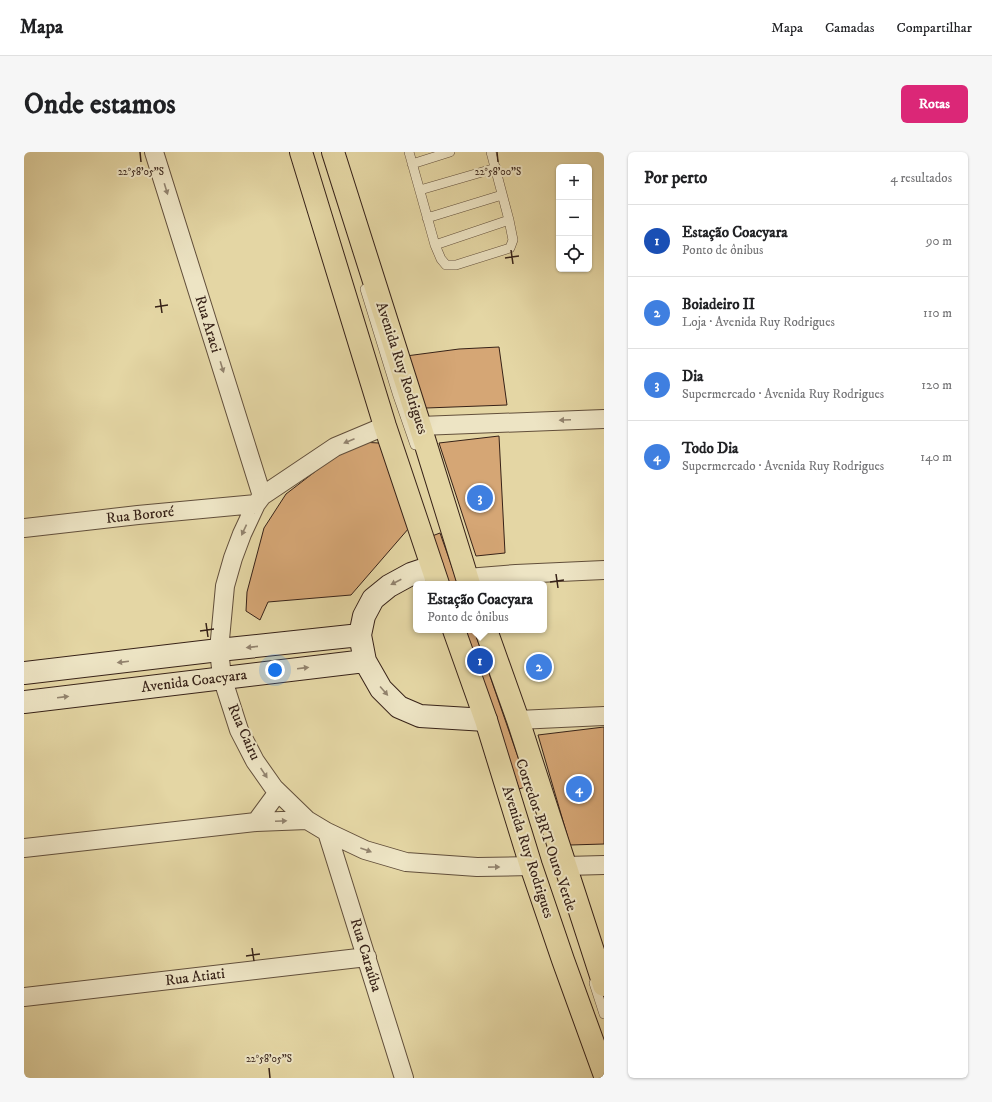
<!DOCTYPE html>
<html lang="pt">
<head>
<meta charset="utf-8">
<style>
  :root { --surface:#fff; --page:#f6f6f6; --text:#202124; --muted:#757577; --line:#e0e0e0; --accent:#db2777 }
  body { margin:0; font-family:"IM FELL DW Pica",serif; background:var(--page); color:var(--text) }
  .controls { position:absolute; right:12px; top:12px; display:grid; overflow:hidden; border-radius:6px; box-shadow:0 1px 3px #0004 }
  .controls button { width:36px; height:36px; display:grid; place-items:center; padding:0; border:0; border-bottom:1px solid var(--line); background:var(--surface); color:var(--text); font:20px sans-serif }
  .you { position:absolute; left:251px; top:518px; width:14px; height:14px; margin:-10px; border:3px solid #fff; border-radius:50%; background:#1a73e8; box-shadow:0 0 0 6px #1a73e833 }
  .badge { display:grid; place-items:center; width:26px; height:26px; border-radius:50%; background:var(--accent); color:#fff; font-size:13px; font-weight:700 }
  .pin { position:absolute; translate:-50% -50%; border:2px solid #fff; box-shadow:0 1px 4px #0006 }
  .popup { position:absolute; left:389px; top:429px; width:134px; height:52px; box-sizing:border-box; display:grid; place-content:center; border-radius:6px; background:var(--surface); filter:drop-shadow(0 1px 3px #0005); font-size:13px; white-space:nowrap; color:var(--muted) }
  .popup b { font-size:15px; color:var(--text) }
  .popup::after { content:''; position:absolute; left:50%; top:100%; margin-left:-8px; border:8px solid transparent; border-top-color:var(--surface) }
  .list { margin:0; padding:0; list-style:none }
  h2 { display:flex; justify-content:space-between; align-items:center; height:52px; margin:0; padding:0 16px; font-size:17px }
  h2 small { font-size:13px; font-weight:400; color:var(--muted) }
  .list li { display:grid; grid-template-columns:26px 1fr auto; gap:12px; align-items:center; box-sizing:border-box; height:72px; padding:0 16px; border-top:1px solid var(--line) }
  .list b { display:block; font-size:15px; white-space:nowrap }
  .list p { margin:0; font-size:13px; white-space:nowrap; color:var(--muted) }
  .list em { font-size:13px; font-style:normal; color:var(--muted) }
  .icon { flex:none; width:22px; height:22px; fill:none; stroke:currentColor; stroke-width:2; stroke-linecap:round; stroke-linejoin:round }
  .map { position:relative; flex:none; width:580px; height:926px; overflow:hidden; border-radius:6px }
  header { display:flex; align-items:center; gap:24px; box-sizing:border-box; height:56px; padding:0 20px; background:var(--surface); border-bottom:1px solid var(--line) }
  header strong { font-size:19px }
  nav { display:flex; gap:22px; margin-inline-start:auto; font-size:14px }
  .intro { display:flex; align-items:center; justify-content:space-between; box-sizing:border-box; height:96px; padding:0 24px }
  h1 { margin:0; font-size:28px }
  .button { padding:10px 18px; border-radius:6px; background:var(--accent); color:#fff; font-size:14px; font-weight:700 }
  main { display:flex; gap:24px; padding:0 24px }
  aside { flex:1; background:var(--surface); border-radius:6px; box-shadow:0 1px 3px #0004 }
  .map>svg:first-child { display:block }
  .building { fill:#d5a675; stroke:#372218 }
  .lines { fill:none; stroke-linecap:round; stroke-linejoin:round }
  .lane-casing { stroke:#624f3b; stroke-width:10 }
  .street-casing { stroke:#624f3b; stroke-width:20 }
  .secondary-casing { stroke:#372218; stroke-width:24 }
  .primary-casing { stroke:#372218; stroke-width:24 }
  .lane { stroke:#ede4c4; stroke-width:9 }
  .street { stroke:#ede4c4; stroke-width:18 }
  .secondary { stroke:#ede4c4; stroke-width:22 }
  .primary { stroke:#e4d6a4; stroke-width:22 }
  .oneway { fill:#92836e }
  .ticks { fill:none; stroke:#372218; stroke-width:1.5 }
  .labels { text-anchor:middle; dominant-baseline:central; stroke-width:4; stroke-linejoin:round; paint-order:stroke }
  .street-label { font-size:15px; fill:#372218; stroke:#ede4c4 }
  .ticks-label { font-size:10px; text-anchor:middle; fill:#372218; stroke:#ede4c4; stroke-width:4; stroke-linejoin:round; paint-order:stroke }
</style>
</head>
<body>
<header>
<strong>Mapa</strong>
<nav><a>Mapa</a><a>Camadas</a><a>Compartilhar</a></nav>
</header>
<div class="intro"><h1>Onde estamos</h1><a class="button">Rotas</a></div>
<main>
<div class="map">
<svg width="580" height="926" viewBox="0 0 580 926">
  <rect width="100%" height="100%" fill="#e4d6a4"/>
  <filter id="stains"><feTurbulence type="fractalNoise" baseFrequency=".005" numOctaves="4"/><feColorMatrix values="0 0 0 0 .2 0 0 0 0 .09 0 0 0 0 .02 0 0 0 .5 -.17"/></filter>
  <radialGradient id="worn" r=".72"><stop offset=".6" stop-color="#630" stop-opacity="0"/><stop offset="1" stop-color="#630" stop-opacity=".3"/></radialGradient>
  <!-- building -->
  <path class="building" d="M475,195L483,253L402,256L395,243L382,204L435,197Z
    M475,284L481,401L452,404L415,291Z
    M336,290L355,291L385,376L327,443L244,450L236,468L222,459L223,440L240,376L262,342L301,312Z
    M416,381L434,432H425L408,384Z
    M441,478H450L504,634L495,637Z
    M580,575V692L546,693L514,583Z"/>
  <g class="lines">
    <defs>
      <path id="lane" d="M385,0L411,93L417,107L422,113H432L486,96L489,88L485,68L467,0
        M388,12L426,0
        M396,38L472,16
        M403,66L478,43
        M411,93L485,68
        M341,137L373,241L391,293
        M570,831L580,862"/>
      <path id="street" d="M130,0L238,344
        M361,274L311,295L238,344L232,352L218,382L209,406L201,434L195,498L198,525L215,578L231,609L250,636L283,668L303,680L341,698L382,710L453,715L507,714
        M396,274L580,267
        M0,376L114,363L232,352
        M443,426L492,422L580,418
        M494,568L580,564
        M232,670L254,640
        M303,680L380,926
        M0,696L232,670L283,668
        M542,714L580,713
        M0,845L343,805"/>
      <path id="secondary" d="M408,415L387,422L365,434L349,447L340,464L336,483L341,509L357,537L375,555L396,564L462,568
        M0,521L195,498L336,483
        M0,550L341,509"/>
      <path id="primary" d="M277,0L361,274L414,432
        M309,0L396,274L445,432
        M430,478L462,568L507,714L539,808L580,921
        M462,478L494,568L580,833"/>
    </defs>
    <!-- lane casing -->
    <use href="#lane" class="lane-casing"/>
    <!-- street casing -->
    <use href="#street" class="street-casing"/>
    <!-- secondary casing -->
    <use href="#secondary" class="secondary-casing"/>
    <!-- primary casing -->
    <use href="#primary" class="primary-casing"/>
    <!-- lane -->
    <use href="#lane" class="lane"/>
    <!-- street -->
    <use href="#street" class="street"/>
    <!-- secondary -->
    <use href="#secondary" class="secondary"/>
    <!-- primary -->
    <use href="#primary" class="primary"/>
  </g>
  <!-- one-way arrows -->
  <defs><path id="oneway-solid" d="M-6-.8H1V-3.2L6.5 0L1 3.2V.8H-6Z"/></defs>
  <g class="oneway">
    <use href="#oneway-solid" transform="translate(142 37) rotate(73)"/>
    <use href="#oneway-solid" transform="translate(198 215) rotate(73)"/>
    <use href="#oneway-solid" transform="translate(541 268) rotate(178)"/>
    <use href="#oneway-solid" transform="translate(325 289) rotate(157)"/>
    <use href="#oneway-solid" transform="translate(220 378) rotate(115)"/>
    <use href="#oneway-solid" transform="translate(372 430) rotate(153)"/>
    <use href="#oneway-solid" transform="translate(228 495) rotate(174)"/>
    <use href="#oneway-solid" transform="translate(99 510) rotate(173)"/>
    <use href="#oneway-solid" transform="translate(279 516) rotate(-7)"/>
    <use href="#oneway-solid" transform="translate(360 539) rotate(49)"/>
    <use href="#oneway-solid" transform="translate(39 545) rotate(-7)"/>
    <use href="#oneway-solid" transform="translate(240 621) rotate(56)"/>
    <use href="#oneway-solid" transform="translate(257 669) rotate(-3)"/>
    <use href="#oneway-solid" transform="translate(342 698) rotate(20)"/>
    <use href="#oneway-solid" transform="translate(470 715) rotate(-1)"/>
  </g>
  <!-- ticks -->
  <path class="ticks" d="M116,0L117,10M473,0L474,10M487,98L489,112M481,106L495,104M136,147L138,161M131,155L144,153M532,422L534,436M526,430L540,428M182,471L184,485M176,479L190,477M228,796L230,809M222,804L236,802M245,916L246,926"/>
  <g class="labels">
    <!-- street labels -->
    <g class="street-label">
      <text transform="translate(184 172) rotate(73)">Rua Araci</text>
      <text transform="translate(378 216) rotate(72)">Avenida Ruy Rodrigues</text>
      <text transform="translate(116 363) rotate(-6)">Rua Bororé</text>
      <text transform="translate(170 529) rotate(-7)">Avenida Coacyara</text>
      <text transform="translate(220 580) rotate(66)">Rua Cairu</text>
      <text transform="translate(522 683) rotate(71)">Corredor BRT Ouro Verde</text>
      <text transform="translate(504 700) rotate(72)">Avenida Ruy Rodrigues</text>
      <text transform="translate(342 803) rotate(73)">Rua Caraúba</text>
      <text transform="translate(171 825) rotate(-7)">Rua Atiati</text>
    </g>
  </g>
  <g class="ticks-label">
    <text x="117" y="23">22°58'05"S</text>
    <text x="474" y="23">22°58'00"S</text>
    <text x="245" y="910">22°58'05"S</text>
  </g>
  <rect width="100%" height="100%" filter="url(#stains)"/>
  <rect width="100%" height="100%" fill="url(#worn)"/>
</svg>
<div class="controls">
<button>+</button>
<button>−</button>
<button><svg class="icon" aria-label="locate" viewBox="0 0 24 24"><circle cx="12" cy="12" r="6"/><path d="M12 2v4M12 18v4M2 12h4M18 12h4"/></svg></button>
</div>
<div class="you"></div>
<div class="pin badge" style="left:456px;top:509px;background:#1a4fb4">1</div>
<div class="popup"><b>Estação Coacyara</b>Ponto de ônibus</div>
<div class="pin badge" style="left:515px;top:515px;background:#3f7fe0">2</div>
<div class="pin badge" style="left:456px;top:346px;background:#3f7fe0">3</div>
<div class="pin badge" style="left:555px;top:637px;background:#3f7fe0">4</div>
</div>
<aside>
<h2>Por perto<small>4 resultados</small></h2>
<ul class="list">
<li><span class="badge" style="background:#1a4fb4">1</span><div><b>Estação Coacyara</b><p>Ponto de ônibus</p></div><em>90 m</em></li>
<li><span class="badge" style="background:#3f7fe0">2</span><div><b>Boiadeiro II</b><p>Loja · Avenida Ruy Rodrigues</p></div><em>110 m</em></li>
<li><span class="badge" style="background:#3f7fe0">3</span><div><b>Dia</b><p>Supermercado · Avenida Ruy Rodrigues</p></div><em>120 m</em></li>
<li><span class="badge" style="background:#3f7fe0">4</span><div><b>Todo Dia</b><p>Supermercado · Avenida Ruy Rodrigues</p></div><em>140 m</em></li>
</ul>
</aside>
</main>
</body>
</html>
